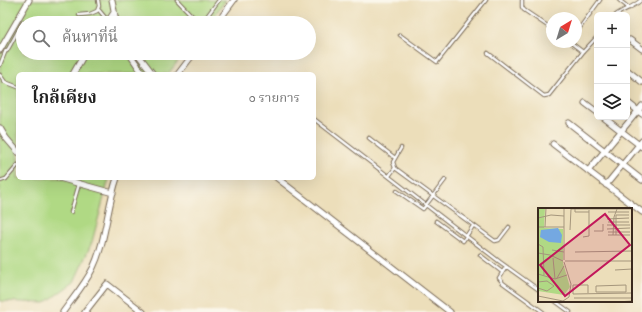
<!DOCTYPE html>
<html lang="th">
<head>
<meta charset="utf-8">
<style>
  :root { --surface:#fff; --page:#f2f2f2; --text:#222; --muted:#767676; --line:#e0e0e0 }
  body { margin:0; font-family:"IM FELL DW Pica","Noto Serif Thai",serif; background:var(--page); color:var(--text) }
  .controls { position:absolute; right:12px; top:12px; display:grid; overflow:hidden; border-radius:6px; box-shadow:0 4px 16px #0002 }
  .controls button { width:36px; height:36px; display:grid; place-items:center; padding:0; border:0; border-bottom:1px solid var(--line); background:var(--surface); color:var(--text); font:20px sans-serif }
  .compass { position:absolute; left:546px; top:12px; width:36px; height:36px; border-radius:50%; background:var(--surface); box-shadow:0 4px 16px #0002; rotate:38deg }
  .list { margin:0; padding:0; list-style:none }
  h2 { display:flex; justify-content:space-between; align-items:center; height:52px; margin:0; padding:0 16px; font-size:17px }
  h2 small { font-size:13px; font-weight:400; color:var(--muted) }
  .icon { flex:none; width:22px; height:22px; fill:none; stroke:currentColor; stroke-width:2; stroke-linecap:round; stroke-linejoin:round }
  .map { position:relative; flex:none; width:642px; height:312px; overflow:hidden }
  .search { position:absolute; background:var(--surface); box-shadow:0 4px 16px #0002; left:16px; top:16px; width:300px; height:44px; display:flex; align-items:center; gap:10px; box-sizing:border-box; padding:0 14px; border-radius:22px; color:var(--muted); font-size:15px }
  .panel { position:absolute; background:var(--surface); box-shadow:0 4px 16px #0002; left:16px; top:72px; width:300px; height:108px; border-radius:6px }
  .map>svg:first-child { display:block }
  .green { fill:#b0d984; stroke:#768251 }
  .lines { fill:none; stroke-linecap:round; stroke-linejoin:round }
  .service-casing { stroke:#796955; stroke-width:4.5 }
  .minor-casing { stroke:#796955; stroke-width:7 }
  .service { stroke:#fff; stroke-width:2.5 }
  .minor { stroke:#fff; stroke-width:5 }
  .inset-road { fill:none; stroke:#a5967c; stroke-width:1 }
  .view { fill:#c2185b; fill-opacity:0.15; stroke:#c2185b; stroke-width:2 }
  .inset-edge { fill:none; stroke:#3b2a1e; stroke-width:2 }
</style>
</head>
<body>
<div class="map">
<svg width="642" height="312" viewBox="0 0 642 312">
  <rect width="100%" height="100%" fill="#fbf7ec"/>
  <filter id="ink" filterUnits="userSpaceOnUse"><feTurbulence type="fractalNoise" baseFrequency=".025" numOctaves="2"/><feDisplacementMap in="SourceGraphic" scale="8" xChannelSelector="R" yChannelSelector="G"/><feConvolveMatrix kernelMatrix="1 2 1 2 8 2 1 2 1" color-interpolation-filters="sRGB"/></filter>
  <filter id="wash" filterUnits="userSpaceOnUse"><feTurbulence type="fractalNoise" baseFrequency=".012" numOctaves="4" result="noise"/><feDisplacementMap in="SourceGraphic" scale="16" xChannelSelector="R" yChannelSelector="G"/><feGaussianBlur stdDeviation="0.9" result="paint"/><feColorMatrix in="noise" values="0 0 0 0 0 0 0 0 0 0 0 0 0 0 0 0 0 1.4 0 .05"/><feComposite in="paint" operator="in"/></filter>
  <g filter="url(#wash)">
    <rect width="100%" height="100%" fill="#ecdeba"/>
    <!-- green -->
    <path class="green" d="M0,0H226L208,23H23V53H184L168,74H18V178H109L92,242L74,282L45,303L0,301Z"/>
  </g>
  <g filter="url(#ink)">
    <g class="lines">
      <defs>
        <path id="service" d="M177,0L199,23
          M522,0V7L524,10L552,29
          M619,0L629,8
          M98,9L108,21
          M79,15L90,14L97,11L99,6L98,0
          M616,15C624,9 634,7 641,0
          M202,23L219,0
          M576,33L600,0
          M400,35L437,62L486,0
          M570,42L583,52L597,37
          M7,51L23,22
          M488,53L544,96L549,95L583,52
          M0,65L6,50
          M0,75L5,82L18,87
          M314,119L500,262L539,290
          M369,138L395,158
          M401,148L393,162L395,168L495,241L499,240L509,227
          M389,176L395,168
          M0,181L6,179L18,165
          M397,191L423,209L445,180
          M71,212L79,184
          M436,221L463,241L473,226
          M480,255L502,272
          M506,267L499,278L503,283L543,312
          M555,301L570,312"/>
        <path id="minor" d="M112,0C114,8 114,15 117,23
          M107,23L113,14
          M217,23L234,0
          M630,40L642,49
          M0,50L29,0
          M129,53L143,74
          M137,53L153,74
          M627,70L642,82
          M73,74L85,53
          M178,74L194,53
          M627,102L642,114
          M585,103L597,112
          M603,117L642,147
          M569,123L642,180
          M0,128L6,138L18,152
          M553,144L642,212
          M588,171L642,106
          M59,178L113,193
          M277,178L450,312
          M606,185L642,141
          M63,312C73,298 85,284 93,268C106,241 107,207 117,178
          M85,312L107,284L143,312"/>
      </defs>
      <!-- service casing -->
      <use href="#service" class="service-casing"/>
      <!-- minor casing -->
      <use href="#minor" class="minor-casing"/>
      <!-- service -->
      <use href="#service" class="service"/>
      <!-- minor -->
      <use href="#minor" class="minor"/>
    </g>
  </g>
  <!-- overview -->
  <g transform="translate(538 208)">
    <rect width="94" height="94" fill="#ecdeba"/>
    <path d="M0,0H7L6,20L25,21V55L32,79L26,87L0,83Z" fill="#b0d984"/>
    <path d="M20,20L24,27L23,35L11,34L2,29L3,22Z" fill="#74a8e1"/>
    <path class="inset-road" d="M37,1V4H51M70,4H91M78,7V27M78,7H91M0,10L13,7L26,8M69,11L91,10M70,14H91M69,17H92M0,19H26M7,19L8,0M69,21L92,20M32,22L33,1H94M56,23H65V16M70,24H92M70,27H92M75,27L76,9L79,1M45,29L51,28V2M0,36L5,39L6,67M14,42L26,44M37,44L94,43M0,45L12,47L25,53M15,50L17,71M26,52V0M27,53H94M77,62L94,61M0,66L17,71L29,67M19,70L26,58M0,74L9,73L16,78L9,83L0,80M88,77V84H58V78ZM50,85V77H35V86L94,85M0,88L25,93L31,89L33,76L26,54M36,90H94M79,94L94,93"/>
    <path class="view" d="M67,6L92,37L27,88L2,57Z"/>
    <rect width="94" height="94" class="inset-edge"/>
  </g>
</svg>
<div class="controls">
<button>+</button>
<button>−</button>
<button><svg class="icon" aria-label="layers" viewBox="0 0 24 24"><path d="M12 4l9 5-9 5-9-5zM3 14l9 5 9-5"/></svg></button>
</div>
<svg class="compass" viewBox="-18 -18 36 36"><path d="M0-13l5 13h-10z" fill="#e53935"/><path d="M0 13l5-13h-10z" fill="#767676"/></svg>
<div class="search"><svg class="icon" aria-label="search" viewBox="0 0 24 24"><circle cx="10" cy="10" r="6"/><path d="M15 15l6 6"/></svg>ค้นหาที่นี่</div>
<section class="panel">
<h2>ใกล้เคียง<small>0 รายการ</small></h2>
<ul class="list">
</ul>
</section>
</div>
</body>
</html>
